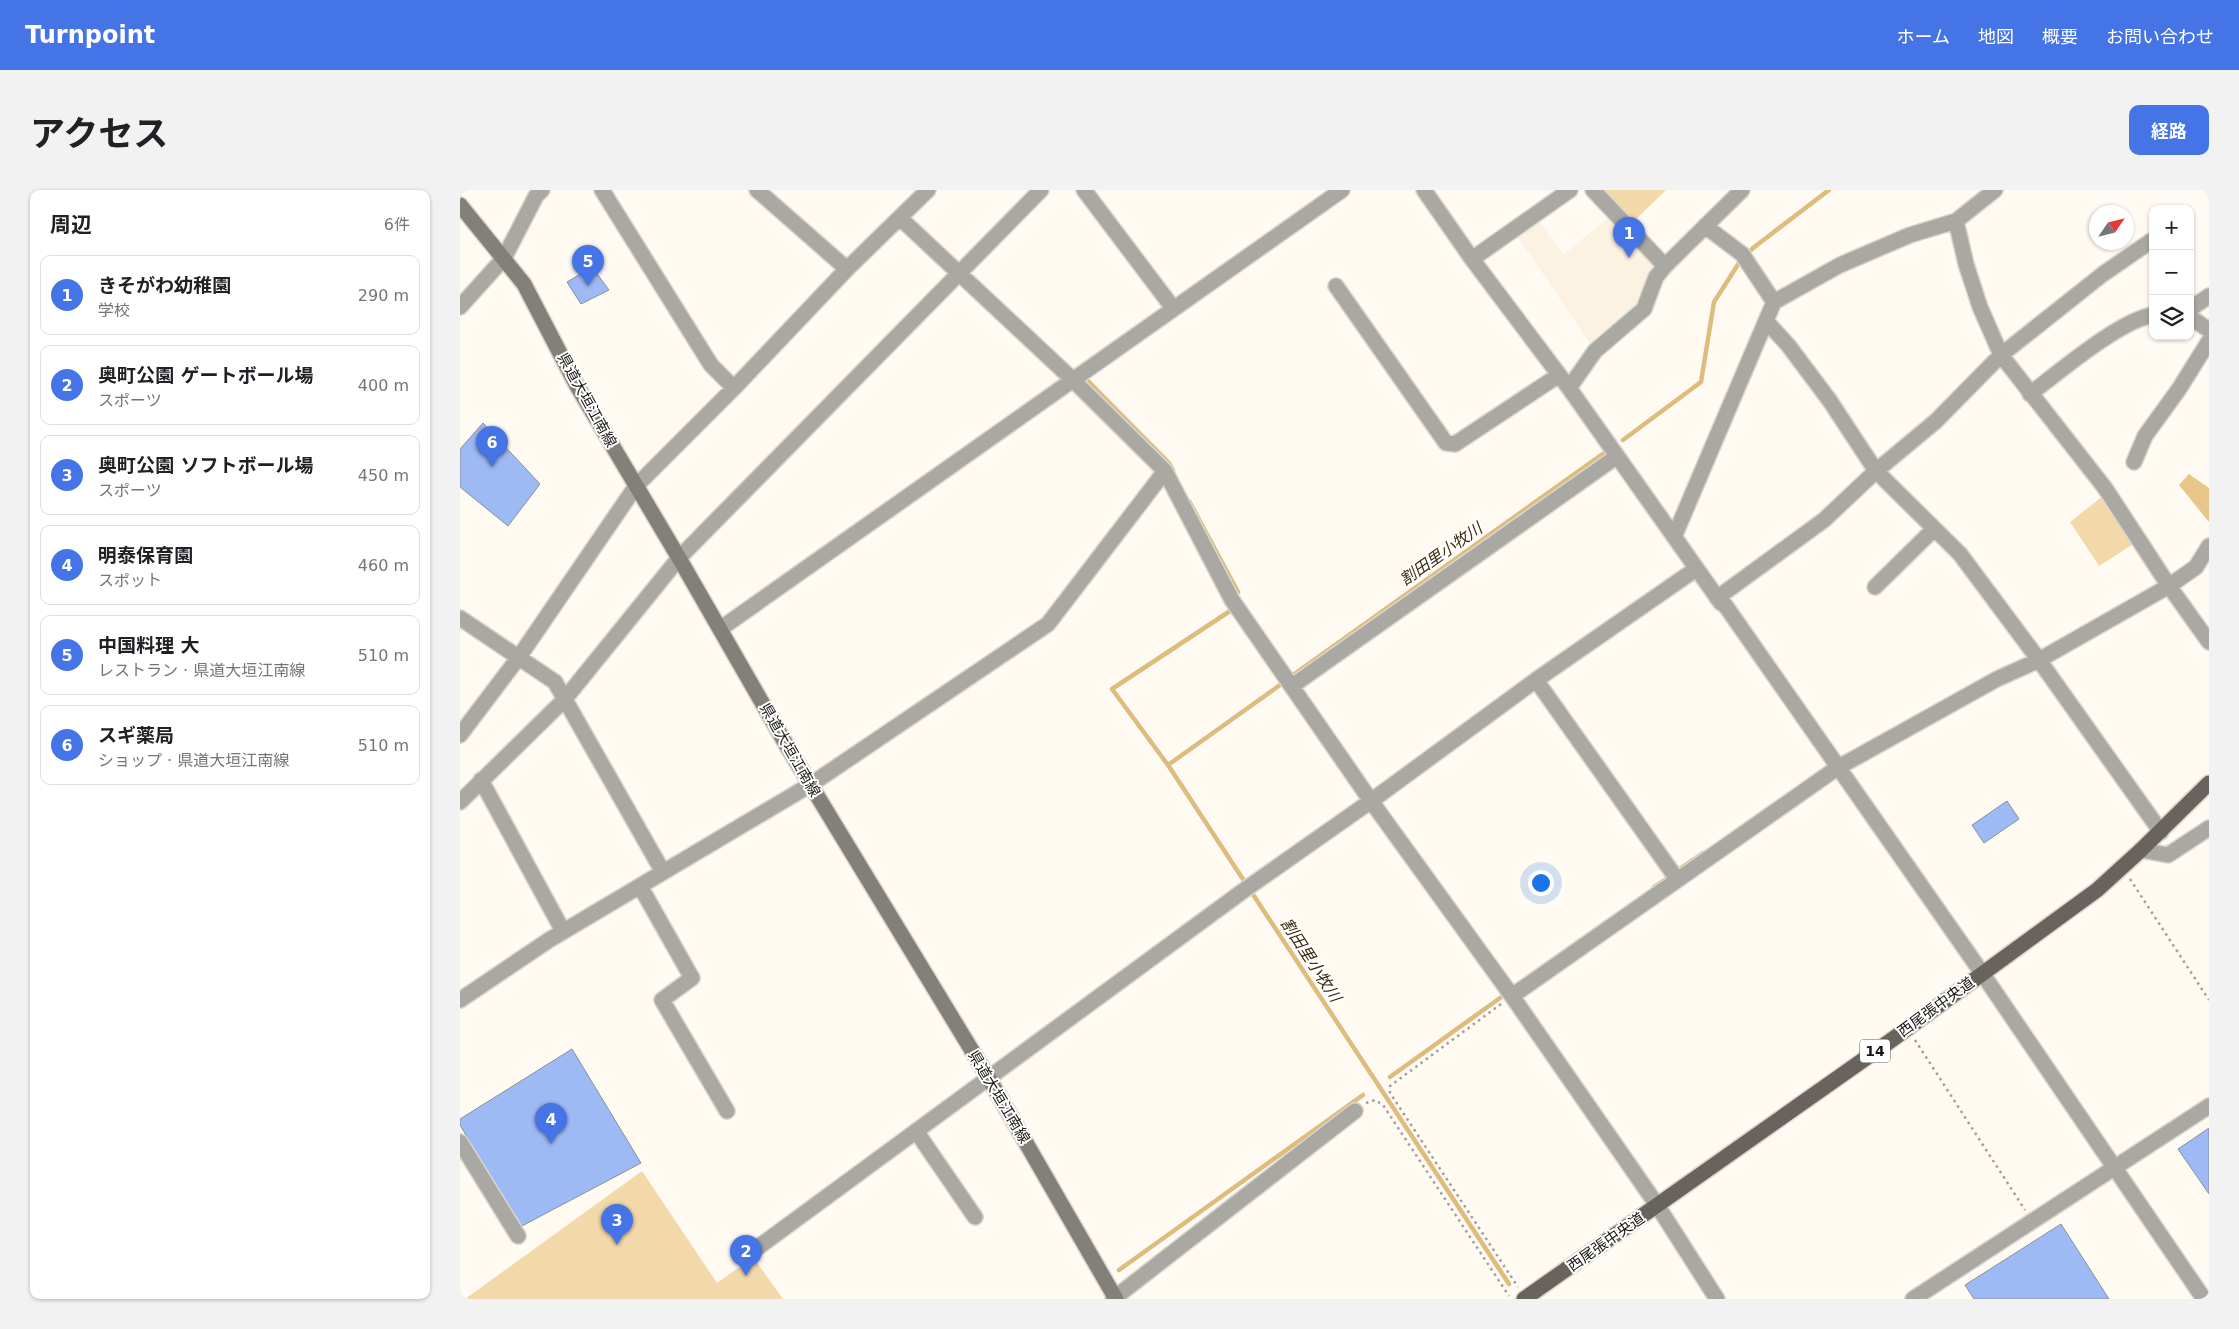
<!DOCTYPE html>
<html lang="ja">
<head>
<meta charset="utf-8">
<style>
  :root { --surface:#fff; --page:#f2f2f2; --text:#202124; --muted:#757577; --line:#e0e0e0; --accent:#4574e6 }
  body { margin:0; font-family:"DejaVu Sans","Noto Sans JP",sans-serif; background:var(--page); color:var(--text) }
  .controls { position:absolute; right:15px; top:15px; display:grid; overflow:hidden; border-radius:10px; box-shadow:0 1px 4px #0004 }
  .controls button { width:45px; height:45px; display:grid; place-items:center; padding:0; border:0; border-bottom:1px solid var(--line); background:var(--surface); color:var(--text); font:25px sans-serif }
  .compass { position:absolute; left:1629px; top:15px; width:45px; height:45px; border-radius:50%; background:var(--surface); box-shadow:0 1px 4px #0004; rotate:55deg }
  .you { position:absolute; left:1080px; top:692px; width:18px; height:18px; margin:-12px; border:4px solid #fff; border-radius:50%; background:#1a73e8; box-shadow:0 0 0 8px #1a73e833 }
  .badge { display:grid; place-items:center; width:32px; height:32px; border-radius:50%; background:var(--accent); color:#fff; font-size:16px; font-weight:700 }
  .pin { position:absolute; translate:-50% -41px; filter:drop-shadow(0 1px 2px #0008) }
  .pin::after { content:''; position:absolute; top:26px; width:18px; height:15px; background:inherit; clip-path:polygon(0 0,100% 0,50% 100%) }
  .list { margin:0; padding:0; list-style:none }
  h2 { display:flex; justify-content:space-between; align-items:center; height:65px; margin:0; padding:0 20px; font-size:21px }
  h2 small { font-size:16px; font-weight:400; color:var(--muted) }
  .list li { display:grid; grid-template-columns:32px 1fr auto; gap:15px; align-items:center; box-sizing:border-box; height:80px; margin:0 10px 10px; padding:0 10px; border:1px solid var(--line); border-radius:10px }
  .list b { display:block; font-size:19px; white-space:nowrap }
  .list p { margin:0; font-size:16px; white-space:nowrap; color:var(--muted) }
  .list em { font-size:16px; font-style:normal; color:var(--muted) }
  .icon { flex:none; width:28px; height:28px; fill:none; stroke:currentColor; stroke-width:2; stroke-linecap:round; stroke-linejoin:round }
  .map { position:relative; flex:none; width:1749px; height:1109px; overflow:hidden; border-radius:10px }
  header { display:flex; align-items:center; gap:30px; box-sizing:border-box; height:70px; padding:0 25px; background:var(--accent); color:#fff }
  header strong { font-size:24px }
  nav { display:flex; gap:28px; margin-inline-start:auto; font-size:18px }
  .intro { display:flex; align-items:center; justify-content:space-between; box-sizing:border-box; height:120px; padding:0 30px }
  h1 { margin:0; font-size:35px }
  .button { padding:12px 22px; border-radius:10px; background:var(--accent); color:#fff; font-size:18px; font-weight:700 }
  main { display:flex; gap:30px; padding:0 30px }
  aside { flex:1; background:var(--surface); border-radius:10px; box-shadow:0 1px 4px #0004 }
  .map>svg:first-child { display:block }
  .built { fill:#fbf2e1 }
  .green { fill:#f3d9a9 }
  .forest { fill:#e8c687 }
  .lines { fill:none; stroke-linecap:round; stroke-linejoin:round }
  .stream { stroke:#ddbc7d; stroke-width:4.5 }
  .building { fill:#9ebaf4; stroke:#8b8f98 }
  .minor-casing { stroke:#dad6ce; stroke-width:18 }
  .tertiary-casing { stroke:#dad6ce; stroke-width:18 }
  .secondary-casing { stroke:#dad6ce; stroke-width:18 }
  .primary-casing { stroke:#dad6ce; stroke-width:18 }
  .path { stroke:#a39f99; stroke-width:2.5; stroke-dasharray:2.5 4; stroke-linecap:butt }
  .minor { stroke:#aaa8a3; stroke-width:15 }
  .tertiary { stroke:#aaa8a3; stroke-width:15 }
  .secondary { stroke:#83807a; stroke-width:15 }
  .primary { stroke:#68645d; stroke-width:15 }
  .labels { text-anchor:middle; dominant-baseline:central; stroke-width:4; stroke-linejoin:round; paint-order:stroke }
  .shield { fill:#fff; stroke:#5d5c59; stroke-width:1 }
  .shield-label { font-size:14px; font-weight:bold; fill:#181612 }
  .street-label { font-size:15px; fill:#181612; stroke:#fff }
  .water-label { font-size:16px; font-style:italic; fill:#3a2b0f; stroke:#fff }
</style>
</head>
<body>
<header>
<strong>Turnpoint</strong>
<nav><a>ホーム</a><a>地図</a><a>概要</a><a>お問い合わせ</a></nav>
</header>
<div class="intro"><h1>アクセス</h1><a class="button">経路</a></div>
<main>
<aside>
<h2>周辺<small>6件</small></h2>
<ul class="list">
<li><span class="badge">1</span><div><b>きそがわ幼稚園</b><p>学校</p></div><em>290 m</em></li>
<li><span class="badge">2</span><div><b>奥町公園 ゲートボール場</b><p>スポーツ</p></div><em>400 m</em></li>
<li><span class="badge">3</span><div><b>奥町公園 ソフトボール場</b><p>スポーツ</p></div><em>450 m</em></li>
<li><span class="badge">4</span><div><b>明泰保育園</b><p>スポット</p></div><em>460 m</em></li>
<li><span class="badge">5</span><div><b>中国料理 大</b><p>レストラン · 県道大垣江南線</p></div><em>510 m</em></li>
<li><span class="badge">6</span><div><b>スギ薬局</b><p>ショップ · 県道大垣江南線</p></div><em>510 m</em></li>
</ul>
</aside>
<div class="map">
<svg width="1749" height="1109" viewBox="0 0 1749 1109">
  <rect width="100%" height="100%" fill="#fffaf2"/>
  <!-- built -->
  <path class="built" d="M1074,26L1104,64L1148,28L1193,75L1180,110L1135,161L1058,47Z"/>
  <!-- green -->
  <path class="green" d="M1133,0H1206L1168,37Z
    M1643,306L1673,354L1639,376L1610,332Z
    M182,981L257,1093L293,1067L323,1109H5Z"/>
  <!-- forest -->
  <path class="forest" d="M1729,284L1749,298V332L1719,295Z"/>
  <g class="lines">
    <!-- stream -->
    <path class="stream" d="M628,191L709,273L713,280
      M1163,250L1241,192L1254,112L1279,73L1293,58L1369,0
      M729,311L778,402
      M833,485L1144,263
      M820,495L708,575L1049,1094
      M708,575L652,499L770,421
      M1221,678L1243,663
      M1194,697L1209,687
      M930,887L1040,808
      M659,1080L903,905"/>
  </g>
  <!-- building -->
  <path class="building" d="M132,77L149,100L121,114L107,92Z
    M23,233L80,294L48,336L0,297V259Z
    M1547,611L1559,629L1524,653L1512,635Z
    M112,859L181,973L60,1037L0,935V929Z
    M1749,938V1004L1718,959Z
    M1601,1034L1649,1109H1514L1505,1095Z"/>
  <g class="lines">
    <defs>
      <path id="minor" d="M142,0L251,175L274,198
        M297,0L387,79
        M624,0L713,118
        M964,0L1012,69L1109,198L1261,413L1265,415L1522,783
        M1133,0L1205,76
        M440,28L612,189L705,281L772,410L911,611L1052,806L1197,1015L1257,1109
        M1496,31L1506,74L1520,117L1541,165L1645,298L1709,396L1749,452
        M1245,36L1282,64L1314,112
        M1012,69L1110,0
        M876,96L986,253L995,254L1099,185
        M0,117L44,68L76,6L82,0
        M1730,119L1749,106
        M1730,127L1749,140
        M1306,131L1328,155L1370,211L1416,281L1500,364L1579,470L1701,642
        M1109,198L1135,161L1184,119L1196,87L1205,76L1282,0
        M1570,204C1598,183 1660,130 1693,125
        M1674,272L1685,246L1719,199L1749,151
        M1214,347L1314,112L1380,75L1450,45L1496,31L1535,0
        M1415,397L1474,339
        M1257,408L1364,330L1416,281L1476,231L1541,165L1643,84L1691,51
        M0,428L95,492L203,682
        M260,439L882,0
        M1076,490L1217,689
        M832,496L1156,267
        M0,545L59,467L176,296L274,198L387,79L468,0
        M21,590L103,741
        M0,612L104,510L219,368L581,0
        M1681,660L1708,665L1749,638
        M180,696L232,788L202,810L267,921
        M1052,806L1377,578L1537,489L1579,470L1709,396L1736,377L1749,356
        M0,810L89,750L350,595L588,434L705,281
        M456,941L515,1027
        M0,952L58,1046
        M293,1061L783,701L911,611L1076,490L1236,379
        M653,1109L895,921
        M1453,1109L1749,916"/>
      <path id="tertiary" d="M1522,783L1744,1109"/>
      <path id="secondary" d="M0,15L64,94L117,196L219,368L327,556L528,887L656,1109"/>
      <path id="primary" d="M1064,1109L1433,849L1637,700L1681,660L1749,593"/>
    </defs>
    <!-- minor casing -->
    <use href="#minor" class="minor-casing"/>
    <!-- tertiary casing -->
    <use href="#tertiary" class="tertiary-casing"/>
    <!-- secondary casing -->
    <use href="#secondary" class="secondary-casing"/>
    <!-- primary casing -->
    <use href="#primary" class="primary-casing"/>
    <!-- path -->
    <path class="path" d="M1670,689L1749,810
      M1041,814L930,896V903L1058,1097
      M1455,850L1565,1020
      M906,913L915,910L923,915L1049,1106"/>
    <!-- minor -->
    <use href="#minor" class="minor"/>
    <!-- tertiary -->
    <use href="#tertiary" class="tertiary"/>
    <!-- secondary -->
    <use href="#secondary" class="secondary"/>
    <!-- primary -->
    <use href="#primary" class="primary"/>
  </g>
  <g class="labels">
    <!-- shield labels -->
    <rect class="shield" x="1400" y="849.5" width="30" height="23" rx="4"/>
    <g class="shield-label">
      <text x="1415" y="861">14</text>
    </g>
    <!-- street labels -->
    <g class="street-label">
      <text transform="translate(127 210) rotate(61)">県道大垣江南線</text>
      <text transform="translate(330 560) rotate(60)">県道大垣江南線</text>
      <text transform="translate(1476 817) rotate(-36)">西尾張中央道</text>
      <text transform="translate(539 907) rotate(59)">県道大垣江南線</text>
      <text transform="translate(1146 1052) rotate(-35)">西尾張中央道</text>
    </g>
    <!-- water labels -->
    <g class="water-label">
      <text transform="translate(981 364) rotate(-35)">割田里小牧川</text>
      <text transform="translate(851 770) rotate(57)">割田里小牧川</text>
    </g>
  </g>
</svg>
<div class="controls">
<button>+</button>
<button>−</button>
<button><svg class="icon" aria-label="layers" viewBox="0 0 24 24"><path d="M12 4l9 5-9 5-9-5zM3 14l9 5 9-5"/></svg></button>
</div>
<svg class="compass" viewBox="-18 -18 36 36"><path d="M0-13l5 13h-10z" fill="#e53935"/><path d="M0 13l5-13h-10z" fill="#757577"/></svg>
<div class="you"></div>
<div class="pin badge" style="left:1169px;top:68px">1</div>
<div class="pin badge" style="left:286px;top:1086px">2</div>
<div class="pin badge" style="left:157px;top:1055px">3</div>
<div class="pin badge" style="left:91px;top:954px">4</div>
<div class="pin badge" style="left:128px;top:96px">5</div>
<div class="pin badge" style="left:32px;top:277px">6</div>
</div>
</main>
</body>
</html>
